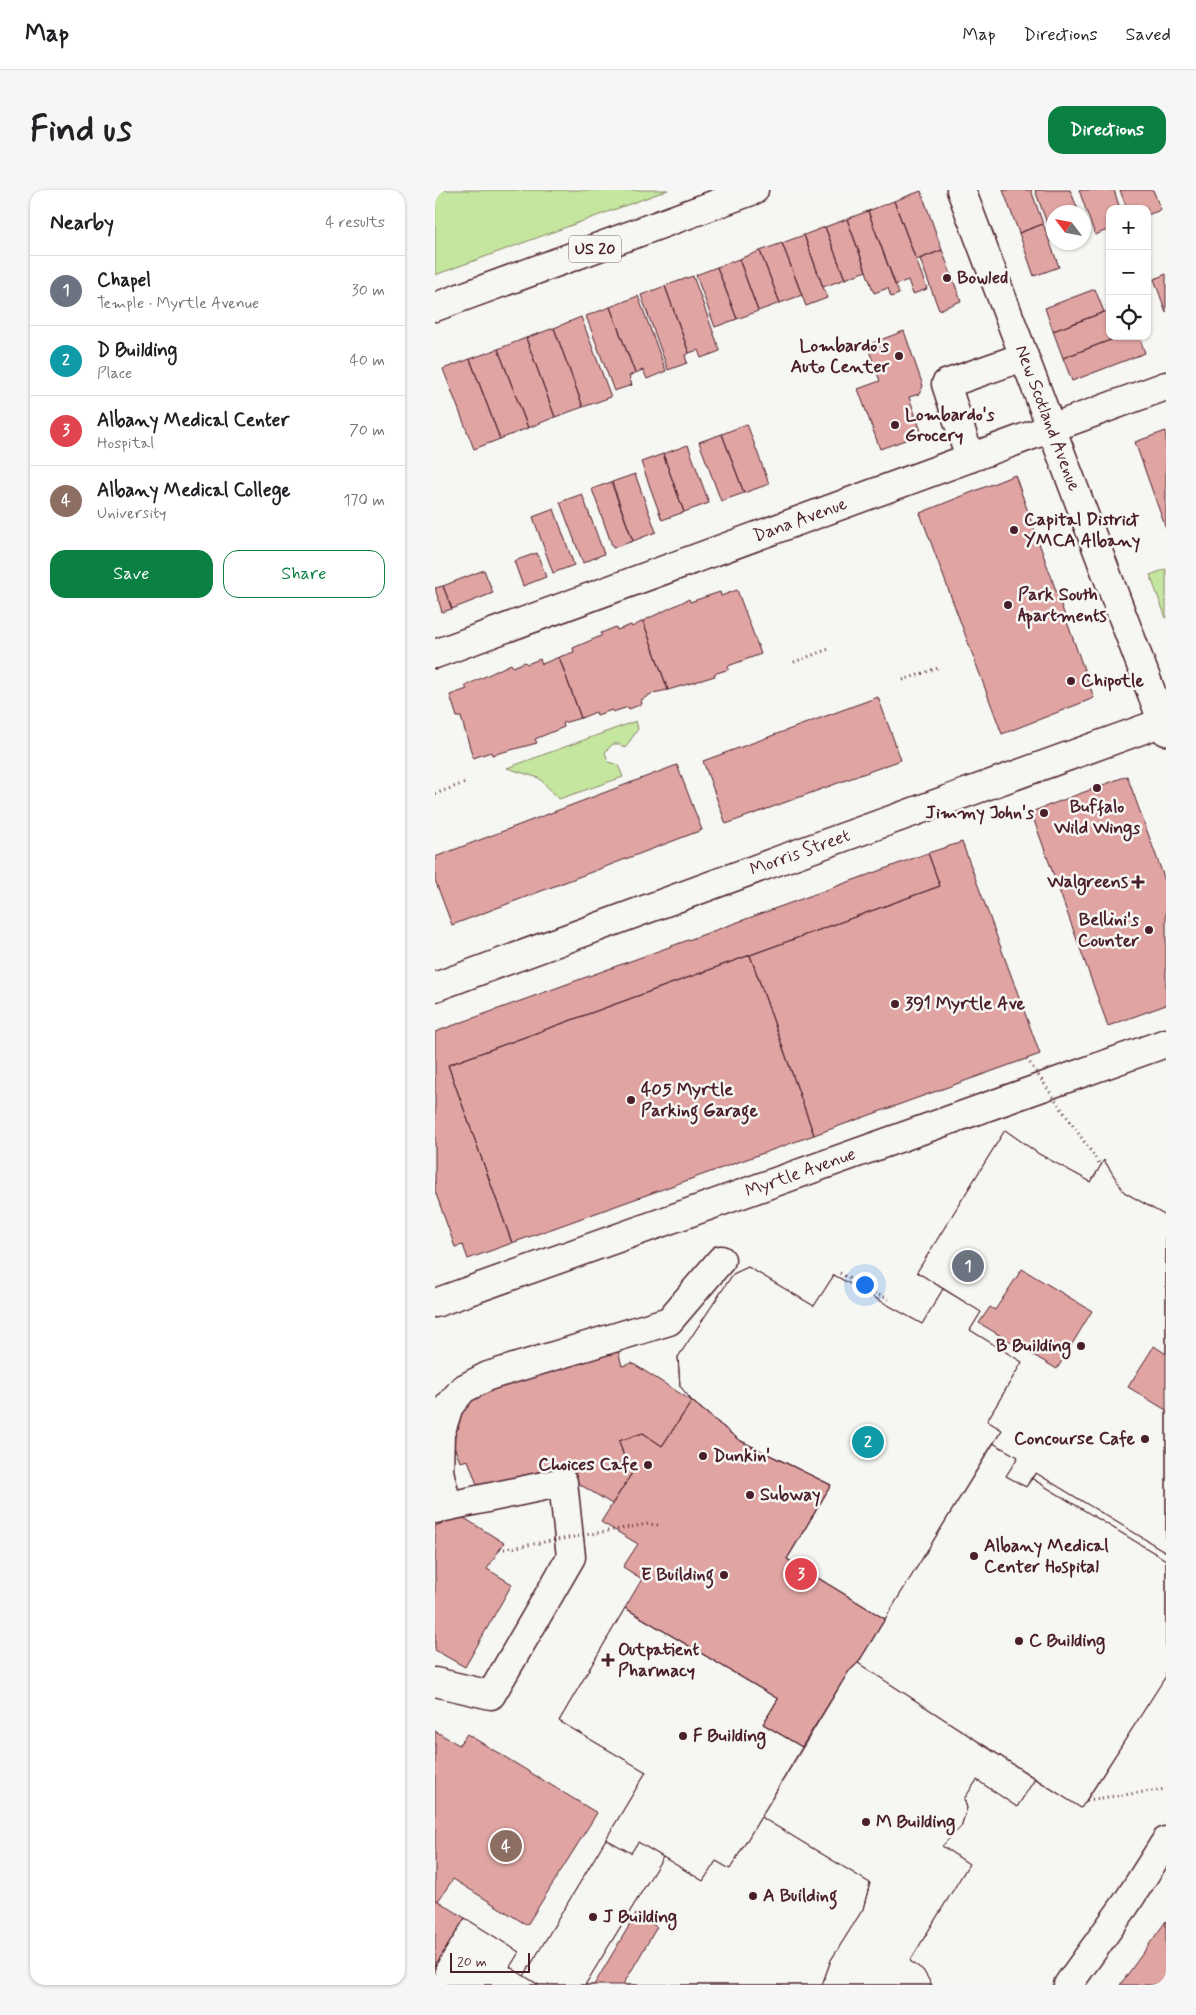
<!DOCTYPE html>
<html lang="en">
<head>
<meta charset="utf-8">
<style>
  :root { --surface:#fff; --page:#f6f6f6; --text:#202124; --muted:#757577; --line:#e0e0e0; --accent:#0b8043 }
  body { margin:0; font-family:Mynerve,sans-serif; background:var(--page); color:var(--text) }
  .controls { position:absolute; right:15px; top:15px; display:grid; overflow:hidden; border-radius:10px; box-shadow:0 1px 4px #0004 }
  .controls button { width:45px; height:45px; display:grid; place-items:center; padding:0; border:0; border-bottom:1px solid var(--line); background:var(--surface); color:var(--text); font:25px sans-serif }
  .compass { position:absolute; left:611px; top:15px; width:45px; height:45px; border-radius:50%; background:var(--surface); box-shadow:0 1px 4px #0004; rotate:302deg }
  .scale { position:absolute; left:15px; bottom:12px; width:80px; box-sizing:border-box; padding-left:5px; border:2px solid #4a1f2b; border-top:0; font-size:14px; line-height:18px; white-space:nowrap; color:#4a1f2b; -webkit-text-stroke:4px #f6f6f2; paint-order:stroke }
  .you { position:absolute; left:429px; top:1094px; width:18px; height:18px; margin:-12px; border:4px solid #fff; border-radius:50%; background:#1a73e8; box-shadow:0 0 0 8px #1a73e833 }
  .badge { display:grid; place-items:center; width:32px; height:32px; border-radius:50%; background:var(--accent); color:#fff; font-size:16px; font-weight:700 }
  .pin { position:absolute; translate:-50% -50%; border:2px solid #fff; box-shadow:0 1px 5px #0006 }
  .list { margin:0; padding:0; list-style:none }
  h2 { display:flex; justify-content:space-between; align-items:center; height:65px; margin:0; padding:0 20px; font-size:21px }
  h2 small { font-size:16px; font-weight:400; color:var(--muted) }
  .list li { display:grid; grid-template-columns:32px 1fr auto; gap:15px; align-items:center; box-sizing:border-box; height:70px; padding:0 20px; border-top:1px solid var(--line) }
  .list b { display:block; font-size:19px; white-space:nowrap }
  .list p { margin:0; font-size:16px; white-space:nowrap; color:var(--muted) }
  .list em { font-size:16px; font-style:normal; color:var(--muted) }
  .actions { display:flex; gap:10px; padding:15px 20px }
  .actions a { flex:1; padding:11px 0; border:1px solid var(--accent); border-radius:15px; text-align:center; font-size:18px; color:var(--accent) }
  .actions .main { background:var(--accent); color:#fff }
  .icon { flex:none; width:28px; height:28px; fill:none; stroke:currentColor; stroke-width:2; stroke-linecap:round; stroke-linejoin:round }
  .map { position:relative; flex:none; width:731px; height:1795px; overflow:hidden; border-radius:15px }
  header { display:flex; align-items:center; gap:30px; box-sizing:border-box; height:70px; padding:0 25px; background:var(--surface); border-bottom:1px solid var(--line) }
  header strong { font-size:24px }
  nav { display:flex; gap:28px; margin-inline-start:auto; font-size:18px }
  .intro { display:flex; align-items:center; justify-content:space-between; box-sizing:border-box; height:120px; padding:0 30px }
  h1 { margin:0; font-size:35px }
  .button { padding:12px 22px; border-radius:15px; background:var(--accent); color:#fff; font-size:18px; font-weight:700 }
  main { display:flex; gap:30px; padding:0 30px }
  aside { flex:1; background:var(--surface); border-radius:15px; box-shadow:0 1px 4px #0004 }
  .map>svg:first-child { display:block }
  .green { fill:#c4e69f; stroke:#878265 }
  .building { fill:#e0a5a3; stroke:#4a1f2b; fill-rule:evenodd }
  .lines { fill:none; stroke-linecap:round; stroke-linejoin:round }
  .minor-casing { stroke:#4a1f2b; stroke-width:31 }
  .major-casing { stroke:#4a1f2b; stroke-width:31 }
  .path { stroke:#4a1f2b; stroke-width:3; stroke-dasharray:1 4; stroke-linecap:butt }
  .minor { stroke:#f6f6f2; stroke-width:28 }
  .major { stroke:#f6f6f2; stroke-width:28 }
  .path-bridge { stroke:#4a1f2b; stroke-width:3; stroke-dasharray:1 4; stroke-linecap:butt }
  .poi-dot { fill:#4a1f2b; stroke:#f6f6f2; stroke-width:2 }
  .labels { text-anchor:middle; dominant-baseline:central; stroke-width:5; stroke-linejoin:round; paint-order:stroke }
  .shield { fill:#f6f6f2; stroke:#7e6067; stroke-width:1 }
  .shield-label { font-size:16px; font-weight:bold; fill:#4a1f2b }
  .poi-label { font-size:18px; font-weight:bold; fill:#4a1f2b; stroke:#f6f6f2; text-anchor:start }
  .street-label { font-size:18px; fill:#4a1f2b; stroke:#f6f6f2 }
</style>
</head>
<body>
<header>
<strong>Map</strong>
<nav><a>Map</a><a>Directions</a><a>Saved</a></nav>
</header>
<div class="intro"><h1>Find us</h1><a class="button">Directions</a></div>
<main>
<aside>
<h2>Nearby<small>4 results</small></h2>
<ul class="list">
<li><span class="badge" style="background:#6b7280">1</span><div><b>Chapel</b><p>Temple · Myrtle Avenue</p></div><em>30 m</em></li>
<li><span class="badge" style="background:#0f9aa8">2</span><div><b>D Building</b><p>Place</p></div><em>40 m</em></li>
<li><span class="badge" style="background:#e0444e">3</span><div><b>Albany Medical Center</b><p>Hospital</p></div><em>70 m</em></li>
<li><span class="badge" style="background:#8d6e63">4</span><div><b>Albany Medical College</b><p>University</p></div><em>170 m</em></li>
</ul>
<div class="actions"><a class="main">Save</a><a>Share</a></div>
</aside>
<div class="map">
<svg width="731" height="1795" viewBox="0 0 731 1795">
  <rect width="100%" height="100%" fill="#f6f6f2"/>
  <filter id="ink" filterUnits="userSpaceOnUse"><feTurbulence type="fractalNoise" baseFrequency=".02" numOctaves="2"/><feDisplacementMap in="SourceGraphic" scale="10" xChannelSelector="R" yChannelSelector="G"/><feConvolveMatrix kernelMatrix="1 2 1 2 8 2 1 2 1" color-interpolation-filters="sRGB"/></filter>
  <g filter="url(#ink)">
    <!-- green -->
    <path class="green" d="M0,0H233L0,85Z
      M731,379V428L715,385Z
      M201,531L203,539L190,558L184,554H178L170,562L173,572L183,575L188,587L124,609L104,588L72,578Z"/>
    <!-- building -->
    <path class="building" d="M568,0H596L608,34L584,43Z
      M600,0H635L644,22H618V50Z
      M644,0H679L685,19H675V39L660,45Z
      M685,0H718L726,20L712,25V19H692Z
      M486,1L507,60L481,70L459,11Z
      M459,11L492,99L478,104L473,90L460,95L433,21Z
      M433,21L464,104L456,107L453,98L439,103L412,29Z
      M412,29L431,81L410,89L390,37Z
      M608,34L624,77L599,86L584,43Z
      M390,37L410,89L388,97L369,45Z
      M369,45L392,108L371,116L347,53Z
      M347,53L367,105L345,113L325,61Z
      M507,60L526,111L504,120L485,69Z
      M325,61L345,113L323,121L304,69Z
      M304,69L323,121L302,129L282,77Z
      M282,77L302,129L280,137L261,85Z
      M731,84V122L719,89Z
      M258,86L285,161L266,168L263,160L254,163L230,96Z
      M230,96L254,163L250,165L252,173L233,180L206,105Z
      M660,99L669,122L618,141L610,118Z
      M203,106L231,181L212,189L208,180L200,183L175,117Z
      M175,117L200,183L194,186L197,195L179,201L151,126Z
      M675,120V146H686L628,168L618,141Z
      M146,127L176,207L148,217L119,138Z
      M119,138L148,217L120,227L91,148Z
      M469,141L488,196L484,204L474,207L487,244L445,259L423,199L445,191L432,155Z
      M686,146H704L710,163L637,191L628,168Z
      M91,148L120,227L93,238L63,159Z
      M63,159L93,238L65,249L35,169Z
      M35,169L65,249L39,259L8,179Z
      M312,234L334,294L309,303L287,244Z
      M731,241V339L700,252Z
      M287,244L309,303L286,311L264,252Z
      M253,255L274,313L249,322L228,264Z
      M228,264L249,322L227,330L206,272Z
      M200,284L221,342L198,351L177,292Z
      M580,285L659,508L567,544L485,323Z
      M176,292L198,351L178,358L157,299Z
      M147,304L169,364L148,373L125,312Z
      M119,319L139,375L118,383L98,327Z
      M102,363L111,387L88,396L79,371Z
      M49,380L58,403L17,419L8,396Z
      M8,396L17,419L7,422L0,398Z
      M302,400L326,464L293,476L294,479L279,484L280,486L233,500L208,431L254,409L255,412L285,402L286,406Z
      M208,431L233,500L218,503L206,510L207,514L194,519L193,517L178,522L177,520L162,525L161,522L146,528L124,467L139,462L138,458L166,446V443L181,437L182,440L196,435L197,437Z
      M124,467L146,528L128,533L129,537L100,549L102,553L57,565L56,562L38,568L26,527H22L15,505L32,499L30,496L76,474L78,477L90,472L92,474L105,469L107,474Z
      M443,507L466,570L291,634L268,571Z
      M242,575L267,640L17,735L0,690V667Z
      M692,586L731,693V815L673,836L596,622Z
      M527,652L605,864L379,945L315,765L505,696L493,663Z
      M493,663L505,696L13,875L77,1053L33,1069L28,1055L20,1057L0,1001V842Z
      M315,765L379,945L77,1053L13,875Z
      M570,940L604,964L656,992L669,970L689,1002L731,1026V1164L719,1156L693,1197L731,1220V1362L601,1283L596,1288L731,1370V1486L652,1610L646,1618L600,1589L582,1617L542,1590L529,1609L532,1618L526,1637L507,1656L534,1674L475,1771L488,1780L497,1795H188L222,1737L201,1724L159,1795H0V1776L30,1728L84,1762L75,1777L89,1786L211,1582L124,1531L190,1418L343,1509L328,1534L367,1557L414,1481L423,1473L450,1429L352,1369L396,1295L304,1250L257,1211L245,1196L243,1167L298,1084L313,1077L379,1116L399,1085L487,1134L508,1099L482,1082ZM587,1079L657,1121L622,1179L544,1133L555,1117L560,1120Z
      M570,940L604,964L656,992L669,970L689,1002L731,1026V1362L601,1283L591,1297L571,1286L583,1267L558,1253L567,1240L552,1231L587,1172L535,1140L546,1122L482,1082Z
      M313,1077L379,1116L399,1085L487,1134L508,1099L546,1122L535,1140L587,1172L552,1231L567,1240L450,1429L352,1369L396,1295L304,1250L257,1211L245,1196L243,1167L298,1084Z
      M183,1161L187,1176L197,1173L257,1211L227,1256L208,1243L184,1251L189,1267L183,1275L197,1283L177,1314L118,1278L99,1283L101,1291L43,1297L33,1270L25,1272L14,1243L24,1238L18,1222L30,1218L28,1209Z
      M257,1211L304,1250L396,1295L352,1369L450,1429L423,1473L414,1481L367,1557L328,1534L343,1509L190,1418L207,1389L188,1377L203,1354L166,1332L197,1283L183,1275L189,1267L184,1251L208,1243L227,1256Z
      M558,1253L583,1267L571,1286L591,1297L596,1288L731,1370V1486L646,1618L423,1473Z
      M26,1326L69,1353L52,1379L77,1394L30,1477L0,1460V1336Z
      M190,1418L343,1509L328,1534L367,1557L295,1679L281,1671L268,1691L203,1652L196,1663L171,1649L211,1582L124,1531Z
      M423,1473L600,1589L582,1617L542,1590L529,1609L532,1618L526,1637L507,1656L534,1674L475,1771L488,1780L497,1795H387L396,1770L428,1719L435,1693L326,1627L414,1481Z
      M0,1541L24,1555L32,1544L162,1623L92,1735L18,1689L3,1711L0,1709Z
      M326,1627L435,1693L428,1719L396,1770L387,1795H150L228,1667L268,1691L281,1671L295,1679Z
      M171,1649L196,1663L203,1652L228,1667L150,1795H104L89,1786Z
      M0,1709L30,1728L0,1776Z
      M30,1728L84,1762L75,1777L104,1795H0V1776Z
      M731,1731V1795H685Z"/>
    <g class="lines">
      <defs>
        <g id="minor">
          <path id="s1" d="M526,0L731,541"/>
          <path d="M535,268L511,194L588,167"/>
          <path id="s2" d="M0,464L731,196"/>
          <path id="s3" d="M0,797L345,670L731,531"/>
          <path id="s4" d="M0,1113L731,853"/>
          <path d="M12,1315L4,1281L5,1244L14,1216L28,1199L53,1186L234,1131L286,1070"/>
          <path d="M0,1319L128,1292L136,1367L56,1505L0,1492"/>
          <path d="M633,1795L691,1714L731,1651"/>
        </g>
        <path id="major" d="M0,117L319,0"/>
      </defs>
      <!-- minor casing -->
      <use href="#minor" class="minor-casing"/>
      <!-- major casing -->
      <use href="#major" class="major-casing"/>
      <!-- path -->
      <path class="path" d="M359,472L394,459
        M468,490L503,478
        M0,604L29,593
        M405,1083L434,1101L454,1109
        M652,1610L731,1599"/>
      <!-- minor -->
      <use href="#minor" class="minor"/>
      <!-- major -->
      <use href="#major" class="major"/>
      <!-- path-bridge -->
      <path class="path-bridge" d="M592,869L666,976
        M64,1360L213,1334L224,1335"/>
    </g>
  </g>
  <!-- markers -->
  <g class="poi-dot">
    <circle cx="512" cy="88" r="5"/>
    <circle cx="464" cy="166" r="5"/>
    <circle cx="460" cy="235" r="5"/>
    <circle cx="579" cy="340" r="5"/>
    <circle cx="573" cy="415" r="5"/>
    <circle cx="636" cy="491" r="5"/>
    <circle cx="662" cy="598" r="5"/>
    <circle cx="609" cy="623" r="5"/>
    <path d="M700.5 684.5h5v5h5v5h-5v5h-5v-5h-5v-5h5z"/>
    <circle cx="714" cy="740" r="5"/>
    <circle cx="460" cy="814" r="5"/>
    <circle cx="196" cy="910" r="5"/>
    <circle cx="646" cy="1156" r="5"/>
    <circle cx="710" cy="1249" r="5"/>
    <circle cx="268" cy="1266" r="5"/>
    <circle cx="213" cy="1275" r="5"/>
    <circle cx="315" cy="1305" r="5"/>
    <circle cx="539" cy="1366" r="5"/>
    <circle cx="289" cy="1385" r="5"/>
    <circle cx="584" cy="1451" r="5"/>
    <path d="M170.5 1462.5h5v5h5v5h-5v5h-5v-5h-5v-5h5z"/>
    <circle cx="248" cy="1546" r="5"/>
    <circle cx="431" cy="1632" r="5"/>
    <circle cx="318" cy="1706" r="5"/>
    <circle cx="158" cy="1727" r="5"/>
  </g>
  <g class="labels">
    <!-- shield labels -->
    <rect class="shield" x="134" y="45.5" width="52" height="27" rx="4"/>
    <g class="shield-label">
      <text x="160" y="59">US 20</text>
    </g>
    <!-- poi labels -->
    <g class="poi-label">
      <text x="522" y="88">Bowled</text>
      <text x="454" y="156" text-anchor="end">Lombardo's<tspan x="454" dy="21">Auto Center</tspan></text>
      <text x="470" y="225">Lombardo's<tspan x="470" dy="21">Grocery</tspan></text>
      <text x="589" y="330">Capital District<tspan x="589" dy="21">YMCA Albany</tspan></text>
      <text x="583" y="405">Park South<tspan x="583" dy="21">Apartments</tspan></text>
      <text x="646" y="491">Chipotle</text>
      <text x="662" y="617" text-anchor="middle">Buffalo<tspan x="662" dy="21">Wild Wings</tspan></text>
      <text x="599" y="623" text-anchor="end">Jimmy John's</text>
      <text x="693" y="692" text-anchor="end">Walgreens</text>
      <text x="704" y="730" text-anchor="end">Bellini's<tspan x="704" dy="21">Counter</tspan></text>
      <text x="470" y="814">391 Myrtle Ave</text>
      <text x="206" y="900">405 Myrtle<tspan x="206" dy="21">Parking Garage</tspan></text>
      <text x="636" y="1156" text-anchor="end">B Building</text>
      <text x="700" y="1249" text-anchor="end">Concourse Cafe</text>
      <text x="278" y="1266">Dunkin'</text>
      <text x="203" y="1275" text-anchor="end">Choices Cafe</text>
      <text x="325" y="1305">Subway</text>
      <text x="549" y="1356">Albany Medical<tspan x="549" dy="21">Center Hospital</tspan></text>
      <text x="279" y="1385" text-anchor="end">E Building</text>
      <text x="594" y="1451">C Building</text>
      <text x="183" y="1460">Outpatient<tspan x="183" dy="21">Pharmacy</tspan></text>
      <text x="258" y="1546">F Building</text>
      <text x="441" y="1632">M Building</text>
      <text x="328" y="1706">A Building</text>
      <text x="168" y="1727">J Building</text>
    </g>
    <!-- street labels -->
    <g class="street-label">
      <text stroke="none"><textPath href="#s1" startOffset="244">New Scotland Avenue</textPath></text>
      <text stroke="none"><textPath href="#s2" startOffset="389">Dana Avenue</textPath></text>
      <text stroke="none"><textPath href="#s3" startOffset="389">Morris Street</textPath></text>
      <text stroke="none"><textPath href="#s4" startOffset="388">Myrtle Avenue</textPath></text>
    </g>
  </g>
</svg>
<div class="controls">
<button>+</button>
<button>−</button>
<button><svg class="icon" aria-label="locate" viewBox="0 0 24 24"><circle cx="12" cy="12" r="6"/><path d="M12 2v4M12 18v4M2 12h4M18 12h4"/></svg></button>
</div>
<svg class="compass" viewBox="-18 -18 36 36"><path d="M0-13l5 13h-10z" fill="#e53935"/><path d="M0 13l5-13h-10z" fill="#757577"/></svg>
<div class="scale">20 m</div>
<div class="you"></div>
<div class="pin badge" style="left:533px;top:1076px;background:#6b7280">1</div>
<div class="pin badge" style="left:433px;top:1252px;background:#0f9aa8">2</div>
<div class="pin badge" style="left:366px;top:1384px;background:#e0444e">3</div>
<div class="pin badge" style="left:71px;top:1656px;background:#8d6e63">4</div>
</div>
</main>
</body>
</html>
